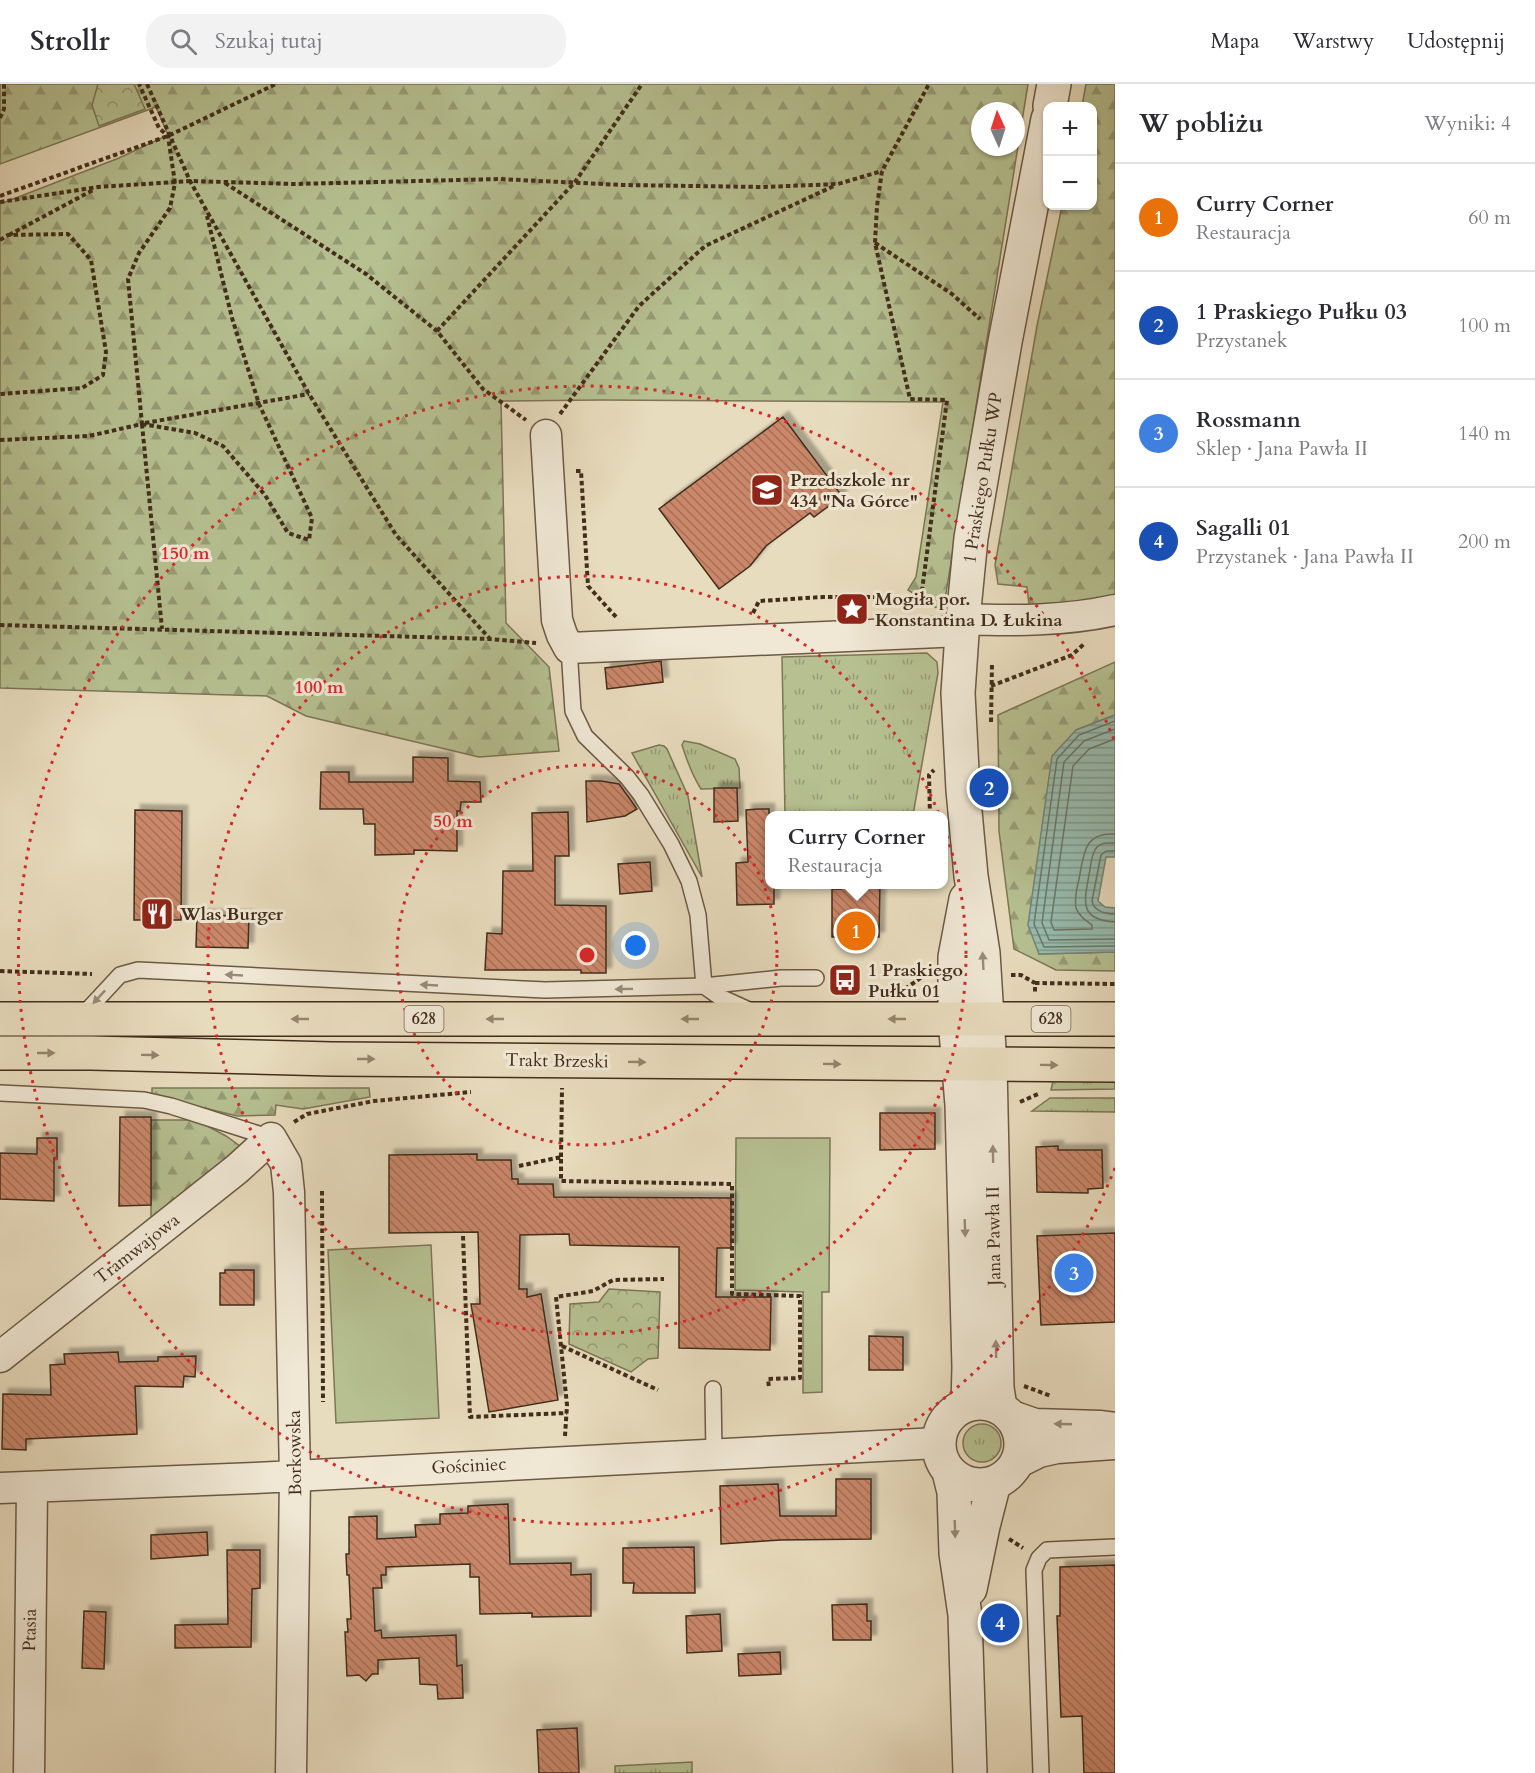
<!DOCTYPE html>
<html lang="pl">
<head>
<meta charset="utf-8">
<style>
  :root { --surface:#fff; --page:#f2f2f3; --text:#2b2b33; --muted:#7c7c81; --line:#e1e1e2; --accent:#ea580c }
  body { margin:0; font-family:Cardo,serif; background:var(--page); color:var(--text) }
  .controls { position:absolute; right:18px; top:18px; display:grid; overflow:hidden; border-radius:12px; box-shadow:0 2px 4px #0004 }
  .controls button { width:54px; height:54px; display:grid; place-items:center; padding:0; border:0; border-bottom:2px solid var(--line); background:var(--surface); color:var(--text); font:30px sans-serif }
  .compass { position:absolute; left:971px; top:18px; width:54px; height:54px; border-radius:50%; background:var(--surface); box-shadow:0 2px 4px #0004; rotate:357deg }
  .you { position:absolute; left:636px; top:862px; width:21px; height:21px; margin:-15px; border:4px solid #fff; border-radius:50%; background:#1a73e8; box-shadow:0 0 0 9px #1a73e833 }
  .badge { display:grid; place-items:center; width:39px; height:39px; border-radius:50%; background:var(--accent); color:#fff; font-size:20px; font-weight:700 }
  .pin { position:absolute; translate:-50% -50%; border:3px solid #fff; box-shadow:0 2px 6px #0006 }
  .popup { position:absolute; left:765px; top:727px; width:183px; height:78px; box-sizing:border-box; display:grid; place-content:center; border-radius:12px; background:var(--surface); filter:drop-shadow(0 2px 4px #0005); font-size:20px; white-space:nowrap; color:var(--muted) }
  .popup b { font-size:22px; color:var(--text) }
  .popup::after { content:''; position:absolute; left:50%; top:100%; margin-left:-12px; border:12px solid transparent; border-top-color:var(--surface) }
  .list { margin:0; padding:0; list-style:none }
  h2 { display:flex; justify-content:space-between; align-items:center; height:78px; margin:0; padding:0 24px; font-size:26px }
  h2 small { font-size:20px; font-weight:400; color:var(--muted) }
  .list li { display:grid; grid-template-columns:39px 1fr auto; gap:18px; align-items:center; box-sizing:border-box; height:108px; padding:0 24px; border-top:2px solid var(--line) }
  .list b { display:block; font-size:22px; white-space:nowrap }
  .list p { margin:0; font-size:20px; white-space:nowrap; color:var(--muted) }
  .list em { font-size:20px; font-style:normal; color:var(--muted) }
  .icon { flex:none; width:33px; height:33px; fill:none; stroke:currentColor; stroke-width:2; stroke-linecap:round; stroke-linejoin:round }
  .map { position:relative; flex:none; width:1115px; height:1689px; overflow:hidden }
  header { display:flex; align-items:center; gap:36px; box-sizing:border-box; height:84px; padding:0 30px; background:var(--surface); border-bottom:2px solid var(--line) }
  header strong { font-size:28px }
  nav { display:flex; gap:33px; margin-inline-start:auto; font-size:21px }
  .search { width:420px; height:54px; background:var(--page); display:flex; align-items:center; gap:15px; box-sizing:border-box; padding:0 21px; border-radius:24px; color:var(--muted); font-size:22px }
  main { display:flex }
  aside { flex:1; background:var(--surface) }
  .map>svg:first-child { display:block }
  .grass { fill:url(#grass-tufts); stroke:#7c7656; stroke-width:1.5 }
  .forest { fill:url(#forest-firs); stroke:#7c7656; stroke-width:1.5; fill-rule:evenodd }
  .park { fill:url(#park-crowns); stroke:#7c7656; stroke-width:1.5 }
  .pitch { fill:#b6c091; stroke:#7c7656; stroke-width:1.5 }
  .water { fill:url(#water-rules); stroke:#758374; stroke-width:1.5 }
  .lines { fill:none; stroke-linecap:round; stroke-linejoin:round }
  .shore { stroke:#6c7465; stroke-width:1.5 }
  .building { fill:url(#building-back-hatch); stroke:#422d1b; stroke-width:1.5; filter:url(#shadow) }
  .service-casing { stroke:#6c5944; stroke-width:18 }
  .minor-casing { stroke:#6c5944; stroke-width:33 }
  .tertiary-casing { stroke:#6c5944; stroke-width:36 }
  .primary-casing { stroke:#422d1b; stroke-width:36 }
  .path { stroke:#422d1b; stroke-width:4; stroke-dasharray:4.5 3; stroke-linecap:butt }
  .service { stroke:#f0e8d5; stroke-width:15 }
  .minor { stroke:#f0e8d5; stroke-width:30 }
  .tertiary { stroke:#f0e8d5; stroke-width:33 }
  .primary { stroke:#e8dcbe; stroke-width:33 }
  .oneway { fill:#998a78 }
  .oneway2 { fill:#95846c }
  .ring { fill:none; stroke:#d62828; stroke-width:3; stroke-dasharray:3 6 }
  .labels { text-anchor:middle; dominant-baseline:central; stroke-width:6; stroke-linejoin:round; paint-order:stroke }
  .shield { fill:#f0e8d5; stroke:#766553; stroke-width:1.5 }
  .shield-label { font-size:16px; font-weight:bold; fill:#422d1b }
  .street-label { font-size:18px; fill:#422d1b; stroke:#f0e8d5 }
  .poi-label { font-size:18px; font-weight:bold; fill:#422d1b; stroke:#f0e8d5; text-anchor:start }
  .centre { fill:#d62828; stroke:#f0e8d5; stroke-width:3 }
  .ring-label { font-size:18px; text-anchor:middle; font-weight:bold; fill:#d62828; stroke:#f0e8d5; stroke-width:6; stroke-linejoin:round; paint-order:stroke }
</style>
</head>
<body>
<header>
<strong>Strollr</strong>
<div class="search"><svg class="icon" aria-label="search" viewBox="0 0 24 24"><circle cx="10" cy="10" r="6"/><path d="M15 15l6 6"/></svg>Szukaj tutaj</div>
<nav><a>Mapa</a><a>Warstwy</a><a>Udostępnij</a></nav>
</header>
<main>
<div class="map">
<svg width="1115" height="1689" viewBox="0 0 1115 1689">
  <defs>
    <pattern id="grass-tufts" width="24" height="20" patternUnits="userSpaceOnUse" patternTransform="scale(1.5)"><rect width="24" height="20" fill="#b6c091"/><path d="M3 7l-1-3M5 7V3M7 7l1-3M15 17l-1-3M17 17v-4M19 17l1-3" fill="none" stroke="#969c76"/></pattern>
    <pattern id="forest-firs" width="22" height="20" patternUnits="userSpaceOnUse" patternTransform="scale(1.5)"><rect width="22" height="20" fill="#b6c091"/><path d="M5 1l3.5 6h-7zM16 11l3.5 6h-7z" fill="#969c76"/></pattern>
    <pattern id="park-crowns" width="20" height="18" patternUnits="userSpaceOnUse" patternTransform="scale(1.5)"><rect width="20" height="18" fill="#b6c091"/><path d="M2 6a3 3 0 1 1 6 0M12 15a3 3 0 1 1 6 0" fill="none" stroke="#969c76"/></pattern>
    <pattern id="water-rules" width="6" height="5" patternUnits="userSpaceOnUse" patternTransform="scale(1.5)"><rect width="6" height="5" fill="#97bcaf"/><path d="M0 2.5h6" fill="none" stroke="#7d998e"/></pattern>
    <pattern id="building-back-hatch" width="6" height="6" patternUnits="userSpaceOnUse" patternTransform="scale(1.5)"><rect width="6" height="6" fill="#ca876b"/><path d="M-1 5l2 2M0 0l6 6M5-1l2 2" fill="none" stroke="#a66f57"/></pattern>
    <filter id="shadow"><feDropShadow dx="5.5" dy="-5.5" stdDeviation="1.5" flood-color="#0004"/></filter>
  </defs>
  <rect width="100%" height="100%" fill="#e8dcbe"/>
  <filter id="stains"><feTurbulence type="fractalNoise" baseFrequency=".00333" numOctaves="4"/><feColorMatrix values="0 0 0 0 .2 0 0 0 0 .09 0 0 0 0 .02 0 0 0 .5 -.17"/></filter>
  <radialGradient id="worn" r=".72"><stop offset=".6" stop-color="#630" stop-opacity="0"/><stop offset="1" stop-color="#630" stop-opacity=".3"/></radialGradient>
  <!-- grass -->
  <path class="grass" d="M927,569L937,578L938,589L913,731H785L782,573Z
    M684,657L700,660L735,675L739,684L740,704L701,705C692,691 687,677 682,661Z
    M659,661L664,662L667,665L688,712L702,793L632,669Z
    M1056,995L1115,996V1005L1051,1006L1053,997Z
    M1050,1014H1115V1028L1032,1027Z
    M963 1359a19 19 0 1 1 38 0a19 19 0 1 1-38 0Z
    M692,1678V1689H615V1682Z"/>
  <!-- forest -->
  <path class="forest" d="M0,0H1028L943,528L908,506L916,493L943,318L600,316L501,317L506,539L549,583L559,667L479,673L306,632L267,612L0,604V120L119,74L168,51L156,23L0,80ZM980,27H1016V63H980Z
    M1086,0H1115V515L1029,521L1027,503L998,500L995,481L1037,242L1062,122H1092V22H1082Z
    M1115,578V631L1076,646L1039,870L1115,868V887L1056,886L1014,865L999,747L998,631Z
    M152,1004H369L370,1013L303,1025L276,1021L275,1031L237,1032L152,1011Z
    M151,1036H196L226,1052L244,1065L151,1136Z"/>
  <!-- park -->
  <path class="park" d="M98,0H134L145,25L99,42L92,21Z
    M609,1205L660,1208L658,1274L648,1275L631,1288L569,1260L570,1220L599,1218Z"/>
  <!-- pitch -->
  <path class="pitch" d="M736,1054H830L829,1208H822V1308L803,1309V1208L735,1206Z
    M431,1161L439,1334L336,1339L328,1166Z"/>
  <!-- water -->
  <path class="water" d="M1115,631V773H1106L1098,817L1105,823L1115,824V868L1039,870L1028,841L1052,672L1076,646Z"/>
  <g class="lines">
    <!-- shore -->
    <path class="shore" d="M1115,637L1079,651L1057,675L1034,840L1044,863L1115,862
      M1115,645L1084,657L1064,678L1042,839L1049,856L1115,855
      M1115,655L1089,665L1073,682L1051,838L1054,846L1092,845V841C1085,836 1079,832 1076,824C1074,815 1077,804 1079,795C1084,771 1083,748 1115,750
      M1115,759C1108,759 1102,758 1097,763C1091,769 1091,782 1089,791C1084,818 1079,836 1115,838
      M1115,767H1106L1101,771L1092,817C1094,827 1105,830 1115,830"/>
  </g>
  <!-- building -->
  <path class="building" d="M783,333L842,412L814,433L810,429L766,462L750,482L719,505L659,425Z
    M661,577L663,598L607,605L605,584Z
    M413,673L448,674V697L480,698L481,718H461L460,727H457V767L414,766V770L375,771V740H364L363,725H320L321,688H349V698H413Z
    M586,697H601L619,700L637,725L625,732L587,738Z
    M714,704H737L738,737L714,738Z
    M758,725H769V801H774V820L737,821L736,779L748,778L746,726Z
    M135,726L182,727L181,836H134Z
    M568,728L569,772H555V821L606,822V889H581V886H485L487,849L502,850L503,787H533L532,729Z
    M650,778L652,807L620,810L618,780Z
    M841,801H880L879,853H832V805H841Z
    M197,831L249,832L248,864L196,863Z
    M880,1029H935V1065L880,1066Z
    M120,1033H151V1121L119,1122Z
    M37,1054H57V1074H54V1117L0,1115V1069L37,1070Z
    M1058,1062V1066H1102L1103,1104L1088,1105V1109L1037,1108L1036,1063Z
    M477,1070V1076H511L512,1095H518V1100H553L554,1113L731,1114V1164H717L716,1213H771L770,1266L679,1264V1163L570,1161L569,1150L520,1151L519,1205H527V1213L541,1210L558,1316L489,1328L471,1220H480L478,1148L389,1149V1071Z
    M1115,1149V1238L1041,1241L1037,1152Z
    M225,1186H254V1221H220V1189H225Z
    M869,1252L903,1253V1286H869Z
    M118,1268L119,1278L158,1277V1273L196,1272L195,1293L184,1292L183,1303L135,1302L137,1350L26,1355V1366L2,1365L3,1310L51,1311L50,1281L65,1280L64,1270Z
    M836,1395H871V1455L780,1456L721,1460L720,1402L778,1400L780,1432H836Z
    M508,1420L510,1480L571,1479V1491L591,1490V1532L532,1533V1529L480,1530L479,1493H470V1480L386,1483V1491H381L382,1504H373L375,1547L381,1546L382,1554L456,1551L457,1582L462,1581L463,1614L438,1615L437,1601L420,1600L419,1574L378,1576V1590H372L366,1597L359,1591L347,1592L345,1548H348L347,1535H351L349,1491H347L346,1470H349V1433L377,1432V1455L416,1453L415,1441L440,1440V1430L468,1429V1422Z
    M207,1448L208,1471L151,1475V1451Z
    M694,1463L695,1509H633L634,1499H623V1464Z
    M227,1466H260V1504L252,1505L251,1563L175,1564V1541L228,1540Z
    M1115,1481V1689H1084L1082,1632L1061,1633L1057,1532H1060V1483Z
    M867,1520V1537H871V1556H833L832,1521Z
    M84,1527L106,1528L104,1585L82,1584Z
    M720,1530L722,1567L687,1569L686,1532Z
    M780,1568L781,1590L739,1592L738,1570Z
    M577,1644L579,1689H539L537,1646Z"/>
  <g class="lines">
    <defs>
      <path id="service" d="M569,564L573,627L585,652L627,693L641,711L671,760L689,797L698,831L704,902L718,912L749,926
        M81,933L120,891L138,886L545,906L704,902L781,894H816
        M0,1009L144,1016L171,1022L271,1054
        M713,1305L714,1371
        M1041,1689L1034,1486L1039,1474L1047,1466L1115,1463"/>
      <path id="minor" d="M546,351L557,536L562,551L569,564L962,547
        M963,535C1013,537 1066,537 1115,526
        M0,1273L237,1085L271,1054L286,1080L289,1108L295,1392L291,1689
        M1012,1332L1035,1340L1101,1342L1115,1344
        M1017,1379L1039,1368L1057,1364L1115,1360
        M0,1404L255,1394L938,1359
        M29,1689L32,1403"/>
      <path id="tertiary" d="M1050,22L1054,0
        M966,815L955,873V935L962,1021L969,1283L968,1320
        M939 1360a41 41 0 1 1 82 0a41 41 0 1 1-82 0Z
        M1000,1323L997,1304L990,981L983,869L971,792L963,706L958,609L963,535L971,454L1005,258L1048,35
        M949,1388L954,1408L956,1469L965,1531L970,1689
        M970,1505L983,1442L994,1399"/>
      <path id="primary" d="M0,935H1115
        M0,969H91L332,975L1115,981"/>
    </defs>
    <!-- service casing -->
    <use href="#service" class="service-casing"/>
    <!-- minor casing -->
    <use href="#minor" class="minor-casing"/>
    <!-- tertiary casing -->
    <use href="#tertiary" class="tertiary-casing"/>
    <!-- primary casing -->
    <use href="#primary" class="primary-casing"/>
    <!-- path -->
    <path class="path" d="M147,0L190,97L309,310L396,451L490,555
      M0,34L4,25V0
      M225,99L366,190L437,247L483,305L526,336
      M0,112L168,52L276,0
      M0,118L98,103L190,97L295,100L499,95L623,101L763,103L838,100L882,87
      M9,151L95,105
      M0,156L8,151L68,150L91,176L106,268L103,291L82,304L0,310
      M875,159L952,210L980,235
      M437,247L575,98L642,0
      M560,330L639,222L705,162L836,101
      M145,339L309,310
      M142,340L195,349L223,362L265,411L288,449L309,456L312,434L259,320L232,234L207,132
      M142,340L162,545
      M0,356L89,352L142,340L128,195L139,169L170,124L175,99L168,52L159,44L139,0
      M576,387H581L588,502L617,534
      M920,522L947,316L910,315L875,159L877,122L882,87L929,0
      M753,529L759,517L823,513H896L907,521
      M0,541L490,555L536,559
      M991,602L1072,571L1085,559
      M991,638L992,580
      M930,732L929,691L934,686
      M0,887L92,890
      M1011,891H1021L1035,899V908
      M1035,899L1115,900
      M905,905L926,890
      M1020,1018L1038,1010
      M294,1038L307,1030L374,1017L471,1008
      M561,1073L562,1004
      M519,1082L561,1073V1097L732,1100V1210L800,1212V1294L768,1295L769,1304
      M322,1107L323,1318
      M463,1152L470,1333L567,1329
      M562,1262L658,1306
      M1024,1302L1051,1312
      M565,1352L567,1321L556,1213L593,1207L613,1196L664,1195
      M1009,1455L1023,1464"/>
    <!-- service -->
    <use href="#service" class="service"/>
    <!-- minor -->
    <use href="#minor" class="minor"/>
    <!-- tertiary -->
    <use href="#tertiary" class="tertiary"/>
    <!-- primary -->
    <use href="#primary" class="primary"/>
  </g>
  <!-- one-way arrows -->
  <defs><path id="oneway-solid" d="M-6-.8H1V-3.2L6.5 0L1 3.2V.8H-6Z" transform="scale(1.5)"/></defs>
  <g class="oneway">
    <use href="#oneway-solid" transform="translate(983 877) rotate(-93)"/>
    <use href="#oneway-solid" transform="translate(234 891) rotate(-177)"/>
    <use href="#oneway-solid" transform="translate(429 901) rotate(-177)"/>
    <use href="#oneway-solid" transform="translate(624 905) rotate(179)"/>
    <use href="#oneway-solid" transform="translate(99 913) rotate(133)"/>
    <use href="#oneway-solid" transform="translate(993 1070) rotate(-91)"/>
    <use href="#oneway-solid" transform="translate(965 1144) rotate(88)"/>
    <use href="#oneway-solid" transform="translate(996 1265) rotate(-91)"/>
    <use href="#oneway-solid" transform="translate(1063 1340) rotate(-178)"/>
    <use href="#oneway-solid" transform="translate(955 1445) rotate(88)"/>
  </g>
  <g class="oneway2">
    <use href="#oneway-solid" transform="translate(300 935) rotate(180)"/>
    <use href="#oneway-solid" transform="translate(495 935) rotate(180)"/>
    <use href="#oneway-solid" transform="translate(690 935) rotate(-180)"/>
    <use href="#oneway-solid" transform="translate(897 935) rotate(180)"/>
    <use href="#oneway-solid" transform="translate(46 969)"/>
    <use href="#oneway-solid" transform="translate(150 971) rotate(1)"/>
    <use href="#oneway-solid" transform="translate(366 975)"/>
    <use href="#oneway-solid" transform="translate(637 978) rotate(1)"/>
    <use href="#oneway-solid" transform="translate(832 980) rotate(1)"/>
    <use href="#oneway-solid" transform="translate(1049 981) rotate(1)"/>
  </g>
  <!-- distance rings -->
  <g class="ring">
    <circle cx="587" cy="871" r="190"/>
    <circle cx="587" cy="871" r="379"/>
    <path d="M1115 1084A569 569 0 1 1 1115 658"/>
  </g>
  <!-- icons -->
  <defs>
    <symbol id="school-square" viewBox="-11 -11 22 22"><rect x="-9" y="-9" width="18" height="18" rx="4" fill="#8f2418" stroke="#f0e8d5"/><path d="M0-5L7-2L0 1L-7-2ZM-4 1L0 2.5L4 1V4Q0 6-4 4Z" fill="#fff"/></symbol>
    <symbol id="sight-square" viewBox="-11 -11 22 22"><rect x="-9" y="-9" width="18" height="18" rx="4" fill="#8f2418" stroke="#f0e8d5"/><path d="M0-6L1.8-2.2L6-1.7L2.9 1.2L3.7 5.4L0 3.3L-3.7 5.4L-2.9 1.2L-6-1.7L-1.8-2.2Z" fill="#fff"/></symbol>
    <symbol id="restaurant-square" viewBox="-11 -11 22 22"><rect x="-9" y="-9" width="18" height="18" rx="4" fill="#8f2418" stroke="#f0e8d5"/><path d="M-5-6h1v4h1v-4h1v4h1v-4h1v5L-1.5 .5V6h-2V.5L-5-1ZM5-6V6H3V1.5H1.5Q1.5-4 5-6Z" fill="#fff"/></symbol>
    <symbol id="bus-square" viewBox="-11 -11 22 22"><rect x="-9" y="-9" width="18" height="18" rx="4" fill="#8f2418" stroke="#f0e8d5"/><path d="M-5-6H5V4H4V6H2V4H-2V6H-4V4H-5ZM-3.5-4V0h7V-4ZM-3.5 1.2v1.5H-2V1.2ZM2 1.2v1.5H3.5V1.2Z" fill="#fff"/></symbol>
  </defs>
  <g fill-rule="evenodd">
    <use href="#school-square" x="748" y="387" width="38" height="38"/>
    <use href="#sight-square" x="833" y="506" width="38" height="38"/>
    <use href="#restaurant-square" x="138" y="811" width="38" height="38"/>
    <use href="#bus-square" x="826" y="877" width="38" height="38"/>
  </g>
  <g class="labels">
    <!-- shield labels -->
    <g class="shield">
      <rect x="404.5" y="922" width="39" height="26" rx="4.5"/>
      <rect x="1031.5" y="922" width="39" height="26" rx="4.5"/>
    </g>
    <g class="shield-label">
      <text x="424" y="935">628</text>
      <text x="1051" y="935">628</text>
    </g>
    <!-- street labels -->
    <g class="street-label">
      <text transform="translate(983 394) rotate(-81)">1 Praskiego Pułku WP</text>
      <text transform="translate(557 977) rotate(1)">Trakt Brzeski</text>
      <text transform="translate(994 1152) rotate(-91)">Jana Pawła II</text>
      <text transform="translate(137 1165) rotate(-38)">Tramwajowa</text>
      <text transform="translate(295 1369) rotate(-91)">Borkowska</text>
      <text transform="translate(469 1382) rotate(-3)">Gościniec</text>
      <text transform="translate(30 1546) rotate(-89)">Ptasia</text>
    </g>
    <!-- poi labels -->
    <g class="poi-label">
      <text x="790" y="396">Przedszkole nr<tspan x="790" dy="21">434 "Na Górce"</tspan></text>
      <text x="875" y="515">Mogiła por.<tspan x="875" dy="21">Konstantina D. Łukina</tspan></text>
      <text x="180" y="830">Wlas Burger</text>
      <text x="868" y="886">1 Praskiego<tspan x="868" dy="21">Pułku 01</tspan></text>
    </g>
  </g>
  <circle cx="587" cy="871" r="9" class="centre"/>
  <g class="ring-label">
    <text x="185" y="475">150 m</text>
    <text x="319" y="609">100 m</text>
    <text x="453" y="743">50 m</text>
  </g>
  <rect width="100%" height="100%" filter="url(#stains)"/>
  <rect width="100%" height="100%" fill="url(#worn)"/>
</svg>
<div class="controls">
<button>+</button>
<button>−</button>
</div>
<svg class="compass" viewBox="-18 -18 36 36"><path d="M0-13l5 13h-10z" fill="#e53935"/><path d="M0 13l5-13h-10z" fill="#7c7c81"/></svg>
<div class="you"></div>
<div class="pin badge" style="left:856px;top:847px;background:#e8710a">1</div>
<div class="popup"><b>Curry Corner</b>Restauracja</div>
<div class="pin badge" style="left:989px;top:704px;background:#1a4fb4">2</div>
<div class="pin badge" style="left:1074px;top:1189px;background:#3f7fe0">3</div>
<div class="pin badge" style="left:1000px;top:1539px;background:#1a4fb4">4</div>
</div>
<aside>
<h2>W pobliżu<small>Wyniki: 4</small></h2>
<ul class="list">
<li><span class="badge" style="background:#e8710a">1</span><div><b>Curry Corner</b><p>Restauracja</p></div><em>60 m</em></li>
<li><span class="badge" style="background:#1a4fb4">2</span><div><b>1 Praskiego Pułku 03</b><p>Przystanek</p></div><em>100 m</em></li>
<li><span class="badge" style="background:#3f7fe0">3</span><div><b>Rossmann</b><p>Sklep · Jana Pawła II</p></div><em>140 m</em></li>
<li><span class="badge" style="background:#1a4fb4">4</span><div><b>Sagalli 01</b><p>Przystanek · Jana Pawła II</p></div><em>200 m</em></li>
</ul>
</aside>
</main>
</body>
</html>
